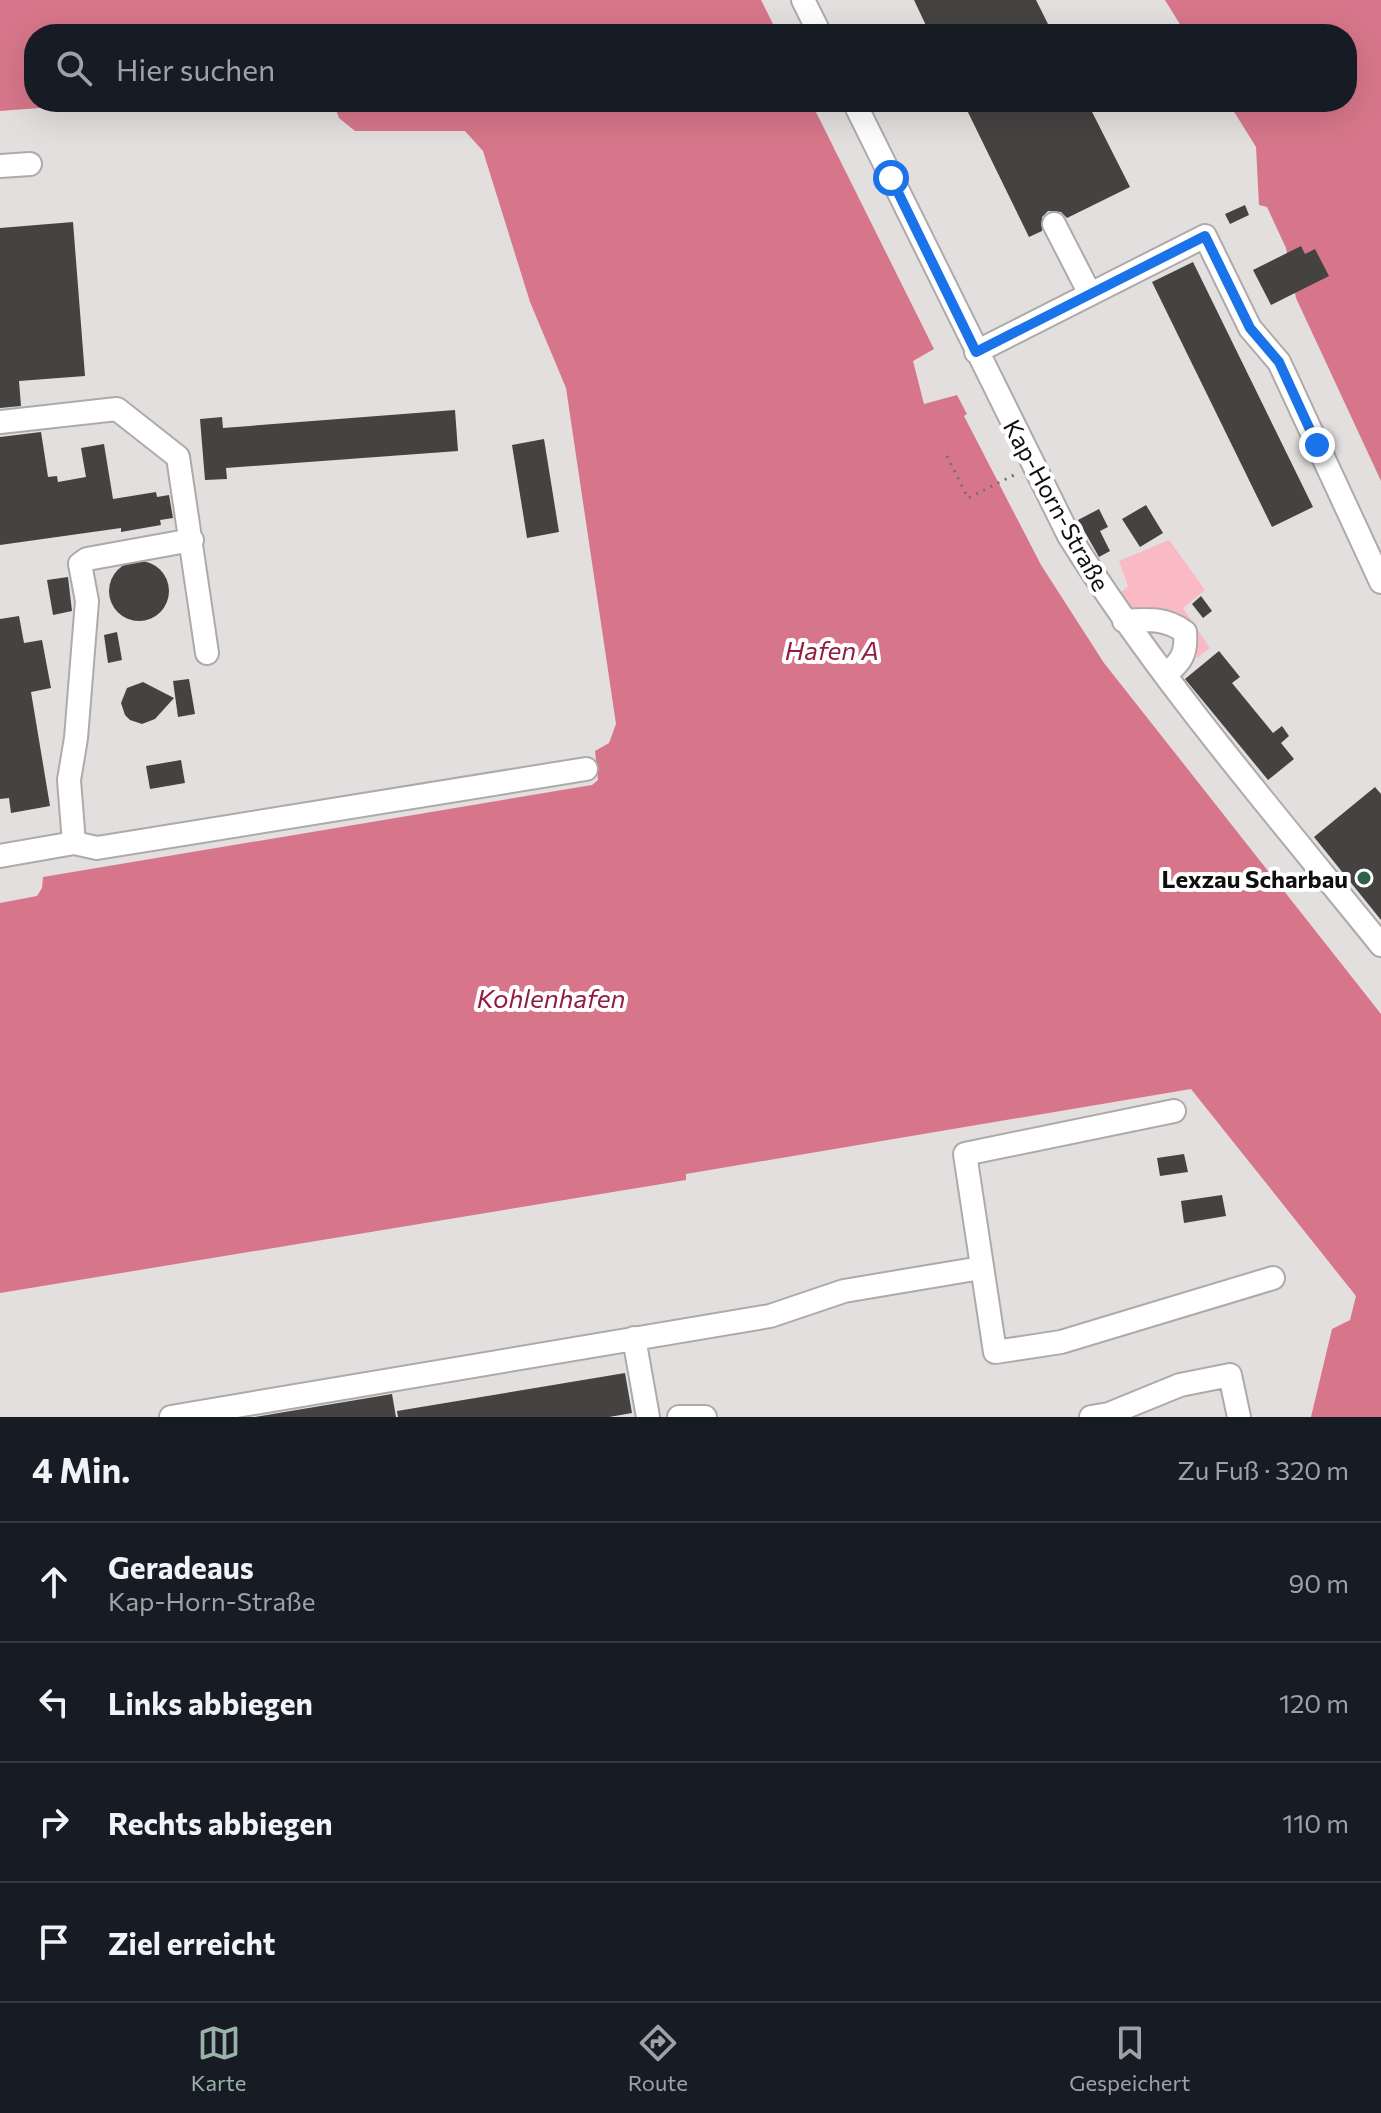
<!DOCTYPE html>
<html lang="de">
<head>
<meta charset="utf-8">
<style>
  :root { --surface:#171b24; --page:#20242c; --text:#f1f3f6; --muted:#9ea1a6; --line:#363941; --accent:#9ab2a7 }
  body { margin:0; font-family:Commissioner,sans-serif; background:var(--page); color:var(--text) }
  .stop { position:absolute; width:24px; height:24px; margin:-18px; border:6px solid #1a73e8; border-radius:50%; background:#fff }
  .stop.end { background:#1a73e8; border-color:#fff; box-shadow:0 2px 8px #0008 }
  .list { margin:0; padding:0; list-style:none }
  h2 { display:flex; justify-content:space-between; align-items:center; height:104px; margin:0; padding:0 32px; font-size:34px }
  h2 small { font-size:26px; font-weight:400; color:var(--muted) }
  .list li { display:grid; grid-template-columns:52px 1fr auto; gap:24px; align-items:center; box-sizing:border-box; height:120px; padding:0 32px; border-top:2px solid var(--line) }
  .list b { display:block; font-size:30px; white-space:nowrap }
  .list p { margin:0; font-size:26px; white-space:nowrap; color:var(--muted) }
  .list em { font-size:26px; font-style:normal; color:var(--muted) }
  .icon { flex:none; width:44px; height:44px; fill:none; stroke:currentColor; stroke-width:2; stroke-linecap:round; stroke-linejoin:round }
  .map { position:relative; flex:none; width:1381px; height:1417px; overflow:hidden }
  .search { position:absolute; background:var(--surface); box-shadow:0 8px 32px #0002; left:24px; right:24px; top:24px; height:88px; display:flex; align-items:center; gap:20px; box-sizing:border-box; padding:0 28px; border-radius:32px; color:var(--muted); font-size:30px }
  .sheet { height:584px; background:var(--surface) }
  nav { display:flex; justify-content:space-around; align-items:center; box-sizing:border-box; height:112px; border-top:2px solid var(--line); background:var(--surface); font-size:22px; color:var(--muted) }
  nav a { display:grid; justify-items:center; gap:4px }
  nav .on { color:var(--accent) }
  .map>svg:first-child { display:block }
  .green { fill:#fabac5 }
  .water { fill:#d7768a }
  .building { fill:#454242 }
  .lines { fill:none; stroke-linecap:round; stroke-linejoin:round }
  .minor-casing { stroke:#aeaaaa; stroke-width:26 }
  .path { stroke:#747171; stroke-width:3; stroke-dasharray:2 6; stroke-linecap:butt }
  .minor { stroke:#fff; stroke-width:22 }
  .route { stroke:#1a73e8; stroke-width:10 }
  .poi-dot { fill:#2f6247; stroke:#fff; stroke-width:3 }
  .labels { text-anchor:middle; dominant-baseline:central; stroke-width:8; stroke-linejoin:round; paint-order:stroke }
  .street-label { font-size:24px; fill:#100f0f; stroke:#fff }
  .poi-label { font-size:24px; font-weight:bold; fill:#100f0f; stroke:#fff; text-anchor:end }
  .water-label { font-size:26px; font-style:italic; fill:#911d42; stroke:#fff }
</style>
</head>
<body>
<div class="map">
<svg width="1381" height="1417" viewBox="0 0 1381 1417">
  <rect width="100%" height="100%" fill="#e3dfdf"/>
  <!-- green -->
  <path class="green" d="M1169,540L1205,590L1183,608L1210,648L1197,658L1192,628L1124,606L1117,596L1128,586L1119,561Z"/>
  <!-- water -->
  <path class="water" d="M0,0H761L778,34H34V102H118L0,111Z
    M1165,0H1381V481L1296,298L1286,248L1267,207L1259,205L1256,147L1228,102H1347V34H1186Z
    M333,102H811L934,349L913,361L924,404L957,395L967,414L964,416L1041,565L1104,663L1381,1014V1417H1311L1332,1329L1350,1320L1356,1296L1191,1089L686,1174V1180L0,1293V903L37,896L42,888L43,877L592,785L598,780L595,751L609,743L616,724L566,388L530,302L483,151L465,131H355L339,118Z"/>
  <!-- building -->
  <path class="building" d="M914,0H1036L1053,34H930Z
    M963,102H1087L1130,187L1067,218L1061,212L1048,211L1042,217V231L1029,237Z
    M1245,205L1249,215L1230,224L1225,214Z
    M73,222L85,376L19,381L21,406L0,408V228Z
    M1301,246L1305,254L1315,249L1329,276L1271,305L1253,270Z
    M1193,262L1313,507L1272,527L1152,282Z
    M455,410L458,451L226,468L227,479L205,480L200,419L222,417L223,428Z
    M41,432L48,477L57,476L58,482L86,477L81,448L104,444L113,499L156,492L157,497L169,495L173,518L160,520L161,525L121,532V528L0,545V437Z
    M544,439L559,532L527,538L512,445Z
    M1146,505L1163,533L1140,547L1122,519Z
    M1099,509L1108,527L1100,531L1110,551L1099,557L1078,520Z
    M109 591a30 30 0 1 1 60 0a30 30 0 1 1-60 0Z
    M68,577L72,611L53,615L47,580Z
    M1201,596L1212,611L1203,618L1192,604Z
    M19,616L24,643L42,640L51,688L31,692L50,806L11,813L9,798L0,799V619Z
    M117,632L122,660L108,663L104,635Z
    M1219,651L1240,677L1232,683L1273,733L1282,726L1289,736L1281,743L1294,759L1268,780L1185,679Z
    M189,679L195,714L178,717L173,681Z
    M143,682L174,698L155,719L142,724L130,720L125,715L121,703L127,688Z
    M181,760L185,783L150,789L146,766Z
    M1375,787L1381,794V920L1314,837Z
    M1184,1154L1188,1172L1160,1176L1157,1158Z
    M1222,1195L1226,1216L1184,1223L1181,1201Z
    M625,1373L632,1413L609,1417H398L397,1411Z
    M392,1394L396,1417H255Z"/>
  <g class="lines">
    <defs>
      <path id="minor" d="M803,0L820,34
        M854,102L1069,536C1160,681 1273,811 1381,945
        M0,166L30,164
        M1054,224L1090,294
        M976,352L1205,236L1250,328L1279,362L1381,582
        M0,422L117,409L178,457L207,653
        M1124,621C1148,619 1166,618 1185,632C1187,654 1181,662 1165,675
        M74,843L69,780L76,738L87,601L80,564L87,559L192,540
        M0,856L74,843L97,848L586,769
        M1174,1111L965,1154L995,1352L1061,1342L1273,1278
        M634,1338L648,1417
        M171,1417L770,1316L844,1291L981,1268
        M679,1417H705
        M1091,1417L1109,1414L1180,1385L1230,1375L1239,1417"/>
    </defs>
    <!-- minor casing -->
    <use href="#minor" class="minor-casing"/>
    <!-- path -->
    <path class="path" d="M947,456L968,498L1018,473"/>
    <!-- minor -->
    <use href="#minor" class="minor"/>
  </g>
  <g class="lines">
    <!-- route -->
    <path class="route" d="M891,178L976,352L1205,236L1250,328L1279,362L1317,445"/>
  </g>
  <!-- markers -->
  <circle class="poi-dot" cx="1364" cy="878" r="8"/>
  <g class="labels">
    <!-- street labels -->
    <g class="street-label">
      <text transform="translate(1057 505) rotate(61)">Kap-Horn-Straße</text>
    </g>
    <!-- poi labels -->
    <g class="poi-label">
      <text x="1348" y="878">Lexzau Scharbau</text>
    </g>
    <!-- water labels -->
    <g class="water-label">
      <text x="832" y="649">Hafen A</text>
      <text x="551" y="997">Kohlenhafen</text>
    </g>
  </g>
</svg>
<div class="stop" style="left:891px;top:178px"></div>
<div class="stop end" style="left:1317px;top:445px"></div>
<div class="search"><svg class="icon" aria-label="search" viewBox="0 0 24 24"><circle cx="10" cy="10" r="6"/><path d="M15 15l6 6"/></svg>Hier suchen</div>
</div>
<section class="sheet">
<h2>4 Min.<small>Zu Fuß · 320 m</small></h2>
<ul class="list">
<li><svg class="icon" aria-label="ahead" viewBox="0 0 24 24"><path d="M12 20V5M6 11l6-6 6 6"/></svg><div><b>Geradeaus</b><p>Kap-Horn-Straße</p></div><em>90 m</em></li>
<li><svg class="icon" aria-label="left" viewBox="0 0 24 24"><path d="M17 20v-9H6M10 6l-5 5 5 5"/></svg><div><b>Links abbiegen</b></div><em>120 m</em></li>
<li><svg class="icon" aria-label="right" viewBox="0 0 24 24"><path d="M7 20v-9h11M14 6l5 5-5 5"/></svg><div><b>Rechts abbiegen</b></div><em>110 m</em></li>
<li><svg class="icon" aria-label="arrive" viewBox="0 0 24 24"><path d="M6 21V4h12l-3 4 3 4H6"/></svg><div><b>Ziel erreicht</b></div></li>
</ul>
</section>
<nav>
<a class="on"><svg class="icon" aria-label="map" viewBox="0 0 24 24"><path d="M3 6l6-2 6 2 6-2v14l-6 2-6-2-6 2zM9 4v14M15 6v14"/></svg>Karte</a>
<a><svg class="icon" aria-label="directions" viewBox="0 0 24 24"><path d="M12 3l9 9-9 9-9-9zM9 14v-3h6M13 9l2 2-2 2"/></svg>Route</a>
<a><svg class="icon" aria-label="saved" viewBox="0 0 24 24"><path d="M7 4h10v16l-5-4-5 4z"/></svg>Gespeichert</a>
</nav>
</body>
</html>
